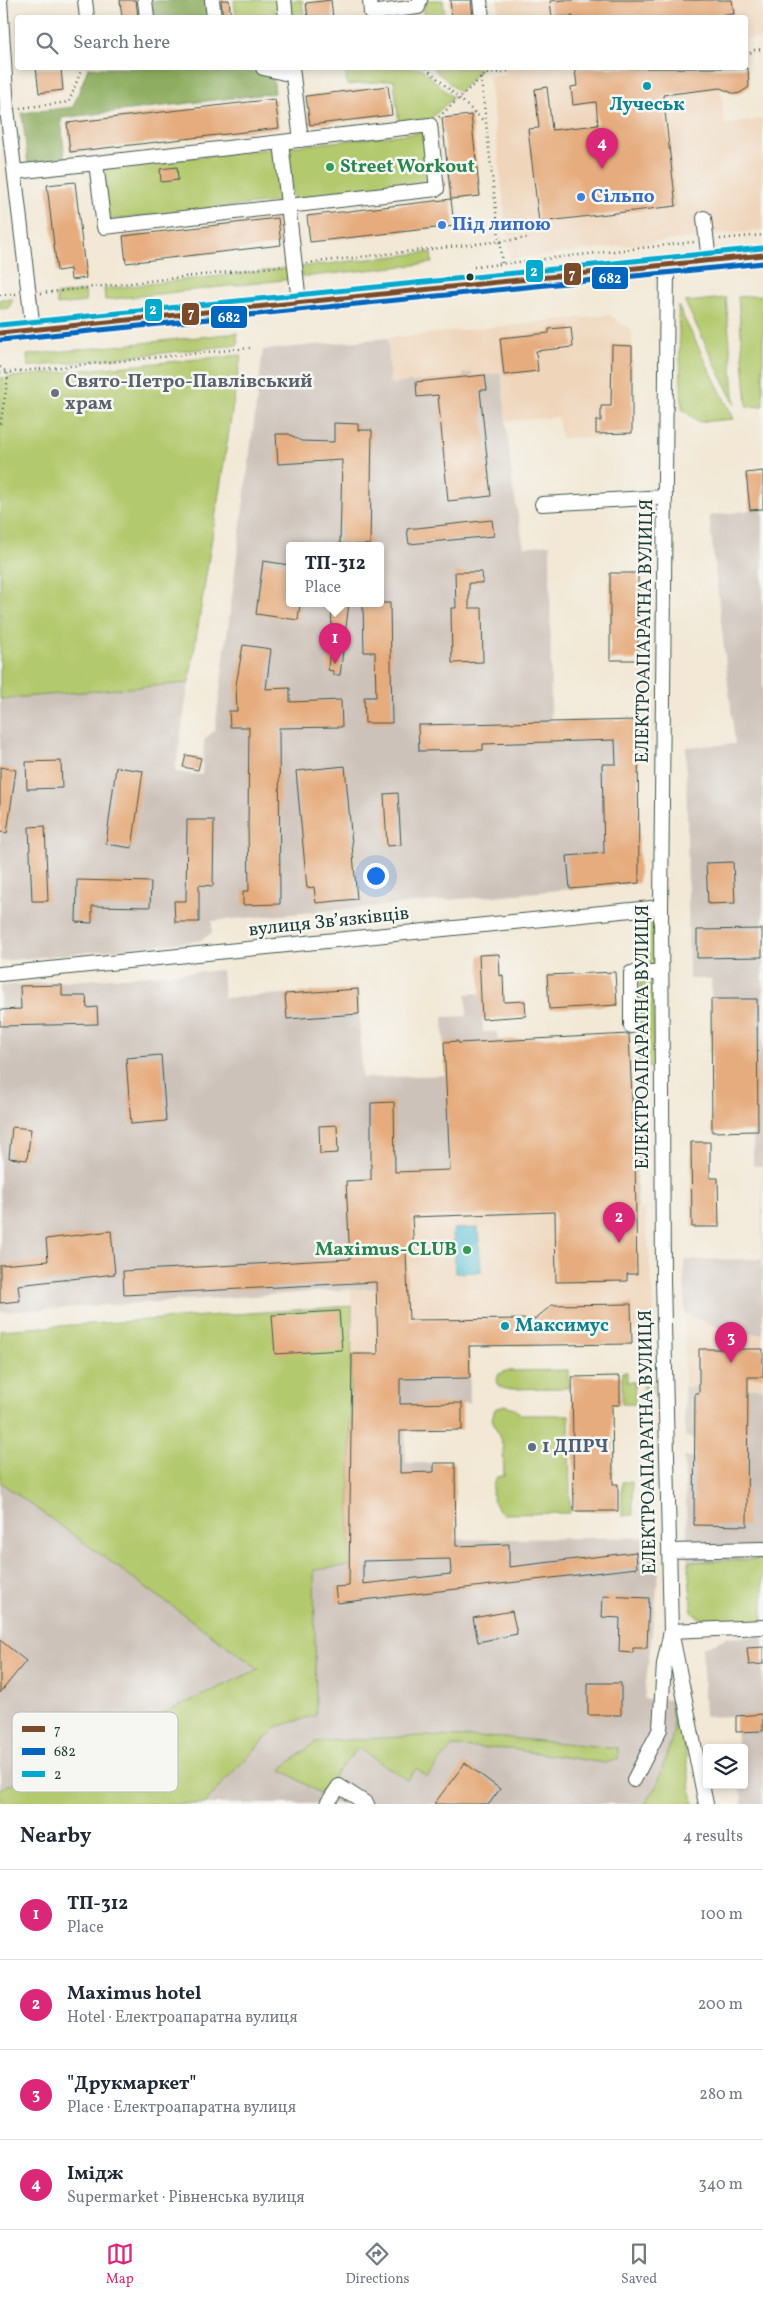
<!DOCTYPE html>
<html lang="en">
<head>
<meta charset="utf-8">
<style>
  :root { --surface:#fff; --page:#f6f6f7; --text:#1f2937; --muted:#747a83; --line:#e0e1e3; --accent:#db2777 }
  body { margin:0; font-family:Vollkorn,serif; background:var(--page); color:var(--text) }
  .controls { position:absolute; right:15px; bottom:15px; display:grid; overflow:hidden; border-radius:5px; box-shadow:0 2px 8px #0003 }
  .controls button { width:45px; height:45px; display:grid; place-items:center; padding:0; border:0; border-bottom:1px solid var(--line); background:var(--surface); color:var(--text); font:25px sans-serif }
  .you { position:absolute; left:375px; top:875px; width:18px; height:18px; margin:-12px; border:4px solid #fff; border-radius:50%; background:#1a73e8; box-shadow:0 0 0 8px #1a73e833 }
  .badge { display:grid; place-items:center; width:32px; height:32px; border-radius:50%; background:var(--accent); color:#fff; font-size:16px; font-weight:700 }
  .pin { position:absolute; translate:-50% -41px; filter:drop-shadow(0 1px 2px #0008) }
  .pin::after { content:''; position:absolute; top:26px; width:18px; height:15px; background:inherit; clip-path:polygon(0 0,100% 0,50% 100%) }
  .popup { position:absolute; left:286px; top:542px; width:98px; height:65px; box-sizing:border-box; display:grid; place-content:center; border-radius:5px; background:var(--surface); filter:drop-shadow(0 1px 4px #0005); font-size:16px; white-space:nowrap; color:var(--muted) }
  .popup b { font-size:19px; color:var(--text) }
  .popup::after { content:''; position:absolute; left:50%; top:100%; margin-left:-10px; border:10px solid transparent; border-top-color:var(--surface) }
  .list { margin:0; padding:0; list-style:none }
  h2 { display:flex; justify-content:space-between; align-items:center; height:65px; margin:0; padding:0 20px; font-size:21px }
  h2 small { font-size:16px; font-weight:400; color:var(--muted) }
  .list li { display:grid; grid-template-columns:32px 1fr auto; gap:15px; align-items:center; box-sizing:border-box; height:90px; padding:0 20px; border-top:1px solid var(--line) }
  .list b { display:block; font-size:19px; white-space:nowrap }
  .list p { margin:0; font-size:16px; white-space:nowrap; color:var(--muted) }
  .list em { font-size:16px; font-style:normal; color:var(--muted) }
  .icon { flex:none; width:28px; height:28px; fill:none; stroke:currentColor; stroke-width:2; stroke-linecap:round; stroke-linejoin:round }
  .map { position:relative; flex:none; width:763px; height:1804px; overflow:hidden }
  .search { position:absolute; background:var(--surface); box-shadow:0 2px 8px #0003; left:15px; right:15px; top:15px; height:55px; display:flex; align-items:center; gap:12px; box-sizing:border-box; padding:0 18px; border-radius:5px; color:var(--muted); font-size:19px }
  .sheet { height:425px; background:var(--surface) }
  nav { display:flex; justify-content:space-around; align-items:center; box-sizing:border-box; height:70px; border-top:1px solid var(--line); background:var(--surface); font-size:14px; color:var(--muted) }
  nav a { display:grid; justify-items:center; gap:2px }
  nav .on { color:var(--accent) }
  .map>svg:first-child { display:block }
  .built { fill:#efd6bb }
  .industrial { fill:#cdc2b9; fill-rule:evenodd }
  .green { fill:#b3c96d; stroke:#698350 }
  .forest { fill:#8ead60; stroke:#56754a }
  .water { fill:#54bdd1; stroke:#3a7d82 }
  .building { fill:#e6ac7d; fill-rule:evenodd }
  .lines { fill:none; stroke-linecap:round; stroke-linejoin:round }
  .minor-casing { stroke:#3f574c; stroke-width:16 }
  .major-casing { stroke:#3f574c; stroke-width:20 }
  .path { stroke:#3f574c; stroke-width:2.5; stroke-dasharray:1 4; stroke-linecap:butt }
  .minor { stroke:#fff; stroke-width:14 }
  .major { stroke:#fabb8c; stroke-width:18 }
  .bus-1-casing { stroke:#f6f6f2; stroke-width:9 }
  .bus-2-casing { stroke:#f6f6f2; stroke-width:9 }
  .bus-3-casing { stroke:#f6f6f2; stroke-width:9 }
  .bus-1 { stroke:#7a4b2a; stroke-width:5 }
  .bus-2 { stroke:#0065bd; stroke-width:5 }
  .bus-3 { stroke:#00a9ce; stroke-width:5 }
  .culture-dot { fill:#0f9aa8; stroke:#f6f6f2; stroke-width:2 }
  .leisure-dot { fill:#2e9e5b; stroke:#f6f6f2; stroke-width:2 }
  .shop-dot { fill:#3f7fe0; stroke:#f6f6f2; stroke-width:2 }
  .bus-dot { fill:#1f3d34; stroke:#f6f6f2; stroke-width:2 }
  .worship-dot { fill:#6b7280; stroke:#f6f6f2; stroke-width:2 }
  .service-dot { fill:#5c6f8a; stroke:#f6f6f2; stroke-width:2 }
  .labels { text-anchor:middle; dominant-baseline:central; stroke-width:5; stroke-linejoin:round; paint-order:stroke }
  .culture-label { font-size:19px; font-weight:bold; fill:#0d838f; stroke:#f6f6f2 }
  .leisure-label { font-size:19px; font-weight:bold; fill:#27864d; stroke:#f6f6f2; text-anchor:start }
  .shop-label { font-size:19px; font-weight:bold; fill:#366cbe; stroke:#f6f6f2; text-anchor:start }
  .worship-label { font-size:19px; font-weight:bold; fill:#5b616d; stroke:#f6f6f2; text-anchor:start }
  .street-label { font-size:19px; fill:#1f3d34; stroke:#f6f6f2 }
  .service-label { font-size:19px; font-weight:bold; fill:#4e5e75; stroke:#f6f6f2; text-anchor:start }
  .key { fill:#f6f6f2; stroke:#b6beb9; stroke-width:1 }
  .key-label { font-size:14px; fill:#1f3d34 }
  .line-badge { stroke:#f6f6f2; stroke-width:2 }
  .badge-label { font-size:14px; text-anchor:middle; font-weight:bold; fill:#fff }
</style>
</head>
<body>
<div class="map">
<svg width="763" height="1804" viewBox="0 0 763 1804">
  <rect width="100%" height="100%" fill="#f6f6f2"/>
  <filter id="ink" filterUnits="userSpaceOnUse"><feTurbulence type="fractalNoise" baseFrequency=".02" numOctaves="2"/><feDisplacementMap in="SourceGraphic" scale="10" xChannelSelector="R" yChannelSelector="G"/><feConvolveMatrix kernelMatrix="1 2 1 2 8 2 1 2 1" color-interpolation-filters="sRGB"/></filter>
  <filter id="wash" filterUnits="userSpaceOnUse"><feTurbulence type="fractalNoise" baseFrequency=".0096" numOctaves="4" result="noise"/><feDisplacementMap in="SourceGraphic" scale="20" xChannelSelector="R" yChannelSelector="G"/><feGaussianBlur stdDeviation="1.12" result="paint"/><feColorMatrix in="noise" values="0 0 0 0 0 0 0 0 0 0 0 0 0 0 0 0 0 1.4 0 .05"/><feComposite in="paint" operator="in"/></filter>
  <g filter="url(#wash)">
    <rect width="100%" height="100%" fill="#f2e8d5"/>
    <!-- built -->
    <path class="built" d="M497,0H763V38L746,39V18L500,17Z
      M505,68H718L725,124L763,119V230L510,259L489,77L506,75Z
      M609,315L632,330V433L630,438H561L558,417L506,421L500,373L473,376L472,372L464,373V377L390,384L388,338Z
      M557,1164L559,1212L645,1208L656,1330H632V1344L469,1346V1352L352,1354L351,1289L376,1288L371,1186L411,1172Z
      M685,1313L733,1334H763V1388L684,1387Z"/>
    <!-- industrial -->
    <path class="industrial" d="M388,338L390,384L463,377V373L472,372L473,376L501,373L513,488L524,547L550,544L551,721L638,720L639,883L212,921V933L199,941L0,961V699L189,683L175,772L202,775L204,740L215,730L263,350ZM290,545H380V603H290Z
      M763,471V1334H733L685,1313L684,1260L762,1259V1166H753V1131H758L711,999V979H689L686,747L735,744L709,516L750,510L746,473Z
      M222,970L224,998L358,989L362,1078L445,1075L443,1017L467,1016L466,994L481,993L483,1032H497L498,1040L629,1034L638,1208L559,1212L557,1164L412,1172L371,1187L376,1288L0,1312V986Z
      M469,1352L470,1403L405,1404L406,1463H434L440,1540L659,1537L660,1564L644,1699L671,1700L674,1731L658,1783L645,1804H205L227,1778L277,1727L316,1714L314,1570L349,1566L352,1354Z
      M684,1387L763,1388V1559L688,1562L684,1457H694V1438L685,1437Z
      M0,1482L260,1669L0,1789Z
      M763,1636V1804H742L740,1785H744V1748H737L736,1716L705,1717L702,1648L726,1638Z"/>
    <!-- green -->
    <path class="green" d="M234,0H278L279,13L236,17Z
      M290,0H302L304,17H292Z
      M424,0H443L445,17H424Z
      M345,68H421L453,98L429,120L399,124L394,80L347,85Z
      M433,68H481V69L459,92Z
      M425,132L431,184L293,199L287,147Z
      M276,148L282,201L109,220L103,168Z
      M431,252L432,263L302,277L300,267Z
      M290,268L292,279L105,300L104,289Z
      M85,291L86,302L57,305L56,295Z
      M763,295V406L747,407L738,297Z
      M726,298L735,405L685,302Z
      M0,299H13L9,308L0,309Z
      M678,306L734,419L699,422L682,409Z
      M237,333L238,345L28,367L27,355Z
      M241,355L189,683L0,699V378Z
      M638,918H654V966H638Z
      M639,983H654L655,1067H639Z
      M352,1306L349,1566L314,1570L316,1715L277,1727L227,1778L205,1804H6L0,1799V1789L259,1669L0,1482V1330Z
      M568,1370V1388L506,1389C498,1387 495,1382 499,1374L506,1371Z
      M622,1372H627V1382H634L635,1404H622Z
      M643,1372C658,1380 655,1392 643,1401Z
      M504,1405L514,1408L521,1415H569L570,1513L503,1514C491,1505 489,1489 497,1477L504,1476L503,1446L492,1419L495,1409Z
      M622,1482H632L633,1515L622,1516Z
      M763,1559V1621L713,1625L692,1613L688,1562Z
      M676,1683L693,1804H645L658,1783L674,1731L669,1685Z
      M419,1736L508,1738L618,1748V1759L605,1763L510,1749L452,1747L427,1777L417,1768L407,1780L358,1748L319,1793L281,1769L315,1742Z"/>
    <!-- forest -->
    <path class="forest" d="M207,0L209,17H153L152,1Z
      M88,68H214L215,73L247,70L273,76L275,93L61,118L65,161L28,165L22,113L73,107Z"/>
    <!-- water -->
    <path class="water" d="M478,1228L481,1272L455,1273L453,1229Z"/>
    <g id="blocks">
      <!-- building -->
      <path class="building" d="M120,0H136L138,18H122Z
        M221,0H229L231,18H223Z
        M331,0L333,18H308L306,3Z
        M450,0H471L473,18H452Z
        M562,0H732L734,14L705,18H573V16L552,18L550,1Z
        M36,68H61L63,90L39,93Z
        M586,68H748L749,87L740,93L735,94L720,88L663,95L676,206L539,222L528,129L539,128L535,89L547,87L552,130L598,125L596,102L573,105L571,87L577,86L575,69Z
        M388,86L392,115L310,125L306,96Z
        M275,99L279,128L70,152L67,123Z
        M471,115L480,196L451,199L442,118Z
        M177,167L178,180L161,182L160,169Z
        M75,182L86,278L71,280L70,269L57,271L47,185Z
        M451,199L454,226L310,242L307,216Z
        M278,218L281,245L126,263L123,236Z
        M571,327L573,347L536,351L538,371L504,375L500,338L549,333V329Z
        M612,345L632,346V433L596,434V421H601V406H611Z
        M485,375L487,390H480L491,496L448,501L438,395L417,397L416,382Z
        M334,423L358,424V430H372L370,545L340,544L342,460L278,464L276,434H289L301,441L334,442Z
        M763,471V509L750,510L746,473Z
        M492,520L494,536L409,544L407,529Z
        M263,561L290,565V603H300L298,620L256,614Z
        M455,572H482L483,583H469V608H482L483,662L452,663L451,608H456Z
        M610,573H638V660H610Z
        M331,603H349L340,675H333V671L328,670L329,657H333Z
        M363,603H390L392,723H365L364,697H376L375,652H364Z
        M243,645L271,649L266,689L290,688V702L341,700L342,727L279,728L280,904L243,905V891H249L248,826L249,727H230L229,711H237L236,685Z
        M638,720L639,883L570,889L567,856L604,853L602,764H616L615,740L483,744V750L419,751L418,725Z
        M186,755L201,758L198,770L183,767Z
        M61,761L62,788L27,789L26,762Z
        M345,766L357,899L316,903L314,887L307,888L296,771Z
        M0,767L16,770L7,833L0,832Z
        M116,767L143,771L132,848L106,844Z
        M398,793L401,845L387,846L384,794Z
        M187,820H214L213,886L199,885V922H175L174,901H186Z
        M45,826L48,901H32L29,827Z
        M733,862L735,903L708,904L706,863Z
        M77,880L151,882L150,907L92,906V923L76,922Z
        M762,929V957L697,958V930Z
        M499,954L500,976L503,975L504,1002L525,1001L526,1016L482,1019L479,955Z
        M615,972L617,1005L549,1009L547,975Z
        M62,985V996H86L87,1008L97,1007L98,1024L0,1026V1010L21,1009L20,986Z
        M358,989L359,1014L287,1019L285,994Z
        M711,999H757L758,1131L712,1132Z
        M629,1034L634,1142H645L646,1160H635L637,1274H627V1281L556,1282L555,1212L412,1217L414,1252H406L409,1320L535,1319L552,1305L631,1304L632,1344L469,1346L470,1378L400,1379V1404L462,1403V1430L400,1431V1473L434,1472V1463H455L456,1546L509,1544V1567L636,1552L637,1568L337,1603L335,1587L349,1586L352,1354H378L376,1282L124,1295L123,1271L350,1259L346,1181L371,1180V1103L394,1102L395,1172L450,1170L444,1042L458,1041V1043ZM450,1559L451,1574L363,1584V1561Z
        M161,1055L166,1121L131,1124L126,1058Z
        M337,1125L338,1153L320,1154L319,1126Z
        M12,1127L31,1129L27,1160L9,1158Z
        M691,1142H710V1178H718L719,1227H692Z
        M111,1231L115,1274L18,1285L20,1301L0,1303V1265L48,1261L46,1239Z
        M339,1311L342,1350L275,1354L272,1315Z
        M699,1349H763V1377H748L747,1526L694,1525L695,1393H699Z
        M620,1376V1405H612L613,1484H618V1511H574L572,1377Z
        M603,1596L649,1598L647,1648H633V1653L619,1652L620,1618L602,1617Z
        M512,1611L517,1634L478,1642L473,1618Z
        M0,1640L26,1661L0,1693Z
        M763,1647V1664L749,1665L747,1648Z
        M588,1683H621V1715H588Z
        M763,1714V1731L736,1732V1716Z
        M465,1763L500,1789L489,1804H434Z"/>
    </g>
  </g>
  <g filter="url(#ink)">
    <use href="#blocks" fill-opacity="0" stroke="#3f574c" stroke-width="1"/>
    <g class="lines">
      <defs>
        <path id="minor" d="M0,0L7,109L33,330
          M85,0L87,18
          M145,0L147,18
          M212,0L214,18
          M284,0L286,18
          M370,0L371,13L418,7L420,0
          M480,0L482,18
          M263,68L293,75
          M292,68L301,140
          M430,125L437,189L104,227L96,163Z
          M281,142L299,302
          M15,172L96,163
          M704,218L709,261
          M667,265L661,907L663,1279L671,1631L706,1804
          M542,504L665,497
          M0,974L661,907
          M631,1026V973H661
          M670,1551L763,1549
          M634,1780L660,1729L664,1664L671,1631L763,1627
          M327,1804L339,1786L367,1804"/>
        <path id="major" d="M0,333L763,255"/>
      </defs>
      <!-- minor casing -->
      <use href="#minor" class="minor-casing"/>
      <!-- major casing -->
      <use href="#major" class="major-casing"/>
      <!-- path -->
      <path class="path" d="M746,56L754,50L763,49
        M426,68L485,122
        M481,78L502,264
        M20,108L69,102L82,68
        M439,117L485,74L510,71
        M720,239L763,235
        M307,263L529,238
        M474,267L694,242
        M41,293L282,266
        M0,295L16,294
        M0,367L7,372L8,378L0,425
        M0,373L250,348"/>
      <!-- minor -->
      <use href="#minor" class="minor"/>
      <!-- major -->
      <use href="#major" class="major"/>
      <defs>
        <path id="bus-1" d="M0,333L763,255"/>
        <path id="bus-2" d="M1,340L763,263"/>
        <path id="bus-3" d="M0,325L762,248"/>
      </defs>
      <!-- bus-1 casing -->
      <use href="#bus-1" class="bus-1-casing"/>
      <!-- bus-2 casing -->
      <use href="#bus-2" class="bus-2-casing"/>
      <!-- bus-3 casing -->
      <use href="#bus-3" class="bus-3-casing"/>
      <!-- bus-1 -->
      <use href="#bus-1" class="bus-1"/>
      <!-- bus-2 -->
      <use href="#bus-2" class="bus-2"/>
      <!-- bus-3 -->
      <use href="#bus-3" class="bus-3"/>
    </g>
  </g>
  <!-- markers -->
  <g class="culture-dot">
    <circle cx="647" cy="86" r="5"/>
    <circle cx="505" cy="1326" r="5"/>
  </g>
  <g class="leisure-dot">
    <circle cx="330" cy="167" r="5"/>
    <circle cx="467" cy="1250" r="5"/>
  </g>
  <g class="shop-dot">
    <circle cx="581" cy="197" r="5"/>
    <circle cx="442" cy="225" r="5"/>
  </g>
  <circle class="bus-dot" cx="470" cy="277" r="4.5"/>
  <circle class="worship-dot" cx="55" cy="393" r="5"/>
  <circle class="service-dot" cx="532" cy="1447" r="5"/>
  <g class="labels">
    <!-- culture labels -->
    <g class="culture-label">
      <text x="647" y="105">Лучеськ</text>
      <text x="515" y="1326" text-anchor="start">Максимус</text>
    </g>
    <!-- leisure labels -->
    <g class="leisure-label">
      <text x="340" y="167">Street Workout</text>
      <text x="457" y="1250" text-anchor="end">Maximus-CLUB</text>
    </g>
    <!-- shop labels -->
    <g class="shop-label">
      <text x="591" y="197">Сільпо</text>
      <text x="452" y="225">Під липою</text>
    </g>
    <!-- worship labels -->
    <g class="worship-label">
      <text x="65" y="382">Свято-Петро-Павлівський<tspan x="65" dy="22">храм</tspan></text>
    </g>
    <!-- street labels -->
    <g class="street-label">
      <text transform="translate(645 631) rotate(-89)">ЕЛЕКТРОАПАРАТНА ВУЛИЦЯ</text>
      <text transform="translate(329 922) rotate(-6)">вулиця Звʼязківців</text>
      <text transform="translate(643 1037) rotate(-90)">ЕЛЕКТРОАПАРАТНА ВУЛИЦЯ</text>
      <text transform="translate(648 1442) rotate(-91)">ЕЛЕКТРОАПАРАТНА ВУЛИЦЯ</text>
    </g>
    <!-- service labels -->
    <g class="service-label">
      <text x="542" y="1447">1 ДПРЧ</text>
    </g>
  </g>
  <!-- legend -->
  <rect x="12" y="1712" width="166" height="80" rx="8" class="key"/>
  <rect x="22" y="1726" width="23" height="6" fill="#7a4b2a"/>
  <rect x="22" y="1748" width="23" height="7" fill="#0065bd"/>
  <rect x="22" y="1771" width="23" height="6" fill="#00a9ce"/>
  <g class="key-label">
    <text x="54" y="1734">7</text>
    <text x="54" y="1756">682</text>
    <text x="54" y="1779">2</text>
  </g>
  <g class="line-badge">
    <rect x="525" y="259" width="19" height="24" rx="5" fill="#00a9ce"/>
    <rect x="563" y="262" width="19" height="24" rx="5" fill="#7a4b2a"/>
    <rect x="591" y="266" width="38" height="24" rx="5" fill="#0065bd"/>
    <rect x="144" y="298" width="19" height="24" rx="5" fill="#00a9ce"/>
    <rect x="181" y="302" width="19" height="24" rx="5" fill="#7a4b2a"/>
    <rect x="210" y="305" width="38" height="24" rx="5" fill="#0065bd"/>
  </g>
  <g class="badge-label">
    <text x="534" y="276">2</text>
    <text x="572" y="279">7</text>
    <text x="610" y="283">682</text>
    <text x="153" y="314">2</text>
    <text x="191" y="318">7</text>
    <text x="229" y="322">682</text>
  </g>
</svg>
<div class="controls">
<button><svg class="icon" aria-label="layers" viewBox="0 0 24 24"><path d="M12 4l9 5-9 5-9-5zM3 14l9 5 9-5"/></svg></button>
</div>
<div class="you"></div>
<div class="pin badge" style="left:335px;top:664px">1</div>
<div class="popup"><b>ТП-312</b>Place</div>
<div class="pin badge" style="left:619px;top:1243px">2</div>
<div class="pin badge" style="left:731px;top:1363px">3</div>
<div class="pin badge" style="left:602px;top:169px">4</div>
<div class="search"><svg class="icon" aria-label="search" viewBox="0 0 24 24"><circle cx="10" cy="10" r="6"/><path d="M15 15l6 6"/></svg>Search here</div>
</div>
<section class="sheet">
<h2>Nearby<small>4 results</small></h2>
<ul class="list">
<li><span class="badge">1</span><div><b>ТП-312</b><p>Place</p></div><em>100 m</em></li>
<li><span class="badge">2</span><div><b>Maximus hotel</b><p>Hotel · Електроапаратна вулиця</p></div><em>200 m</em></li>
<li><span class="badge">3</span><div><b>&quot;Друкмаркет&quot;</b><p>Place · Електроапаратна вулиця</p></div><em>280 m</em></li>
<li><span class="badge">4</span><div><b>Імідж</b><p>Supermarket · Рівненська вулиця</p></div><em>340 m</em></li>
</ul>
</section>
<nav>
<a class="on"><svg class="icon" aria-label="map" viewBox="0 0 24 24"><path d="M3 6l6-2 6 2 6-2v14l-6 2-6-2-6 2zM9 4v14M15 6v14"/></svg>Map</a>
<a><svg class="icon" aria-label="directions" viewBox="0 0 24 24"><path d="M12 3l9 9-9 9-9-9zM9 14v-3h6M13 9l2 2-2 2"/></svg>Directions</a>
<a><svg class="icon" aria-label="saved" viewBox="0 0 24 24"><path d="M7 4h10v16l-5-4-5 4z"/></svg>Saved</a>
</nav>
</body>
</html>
